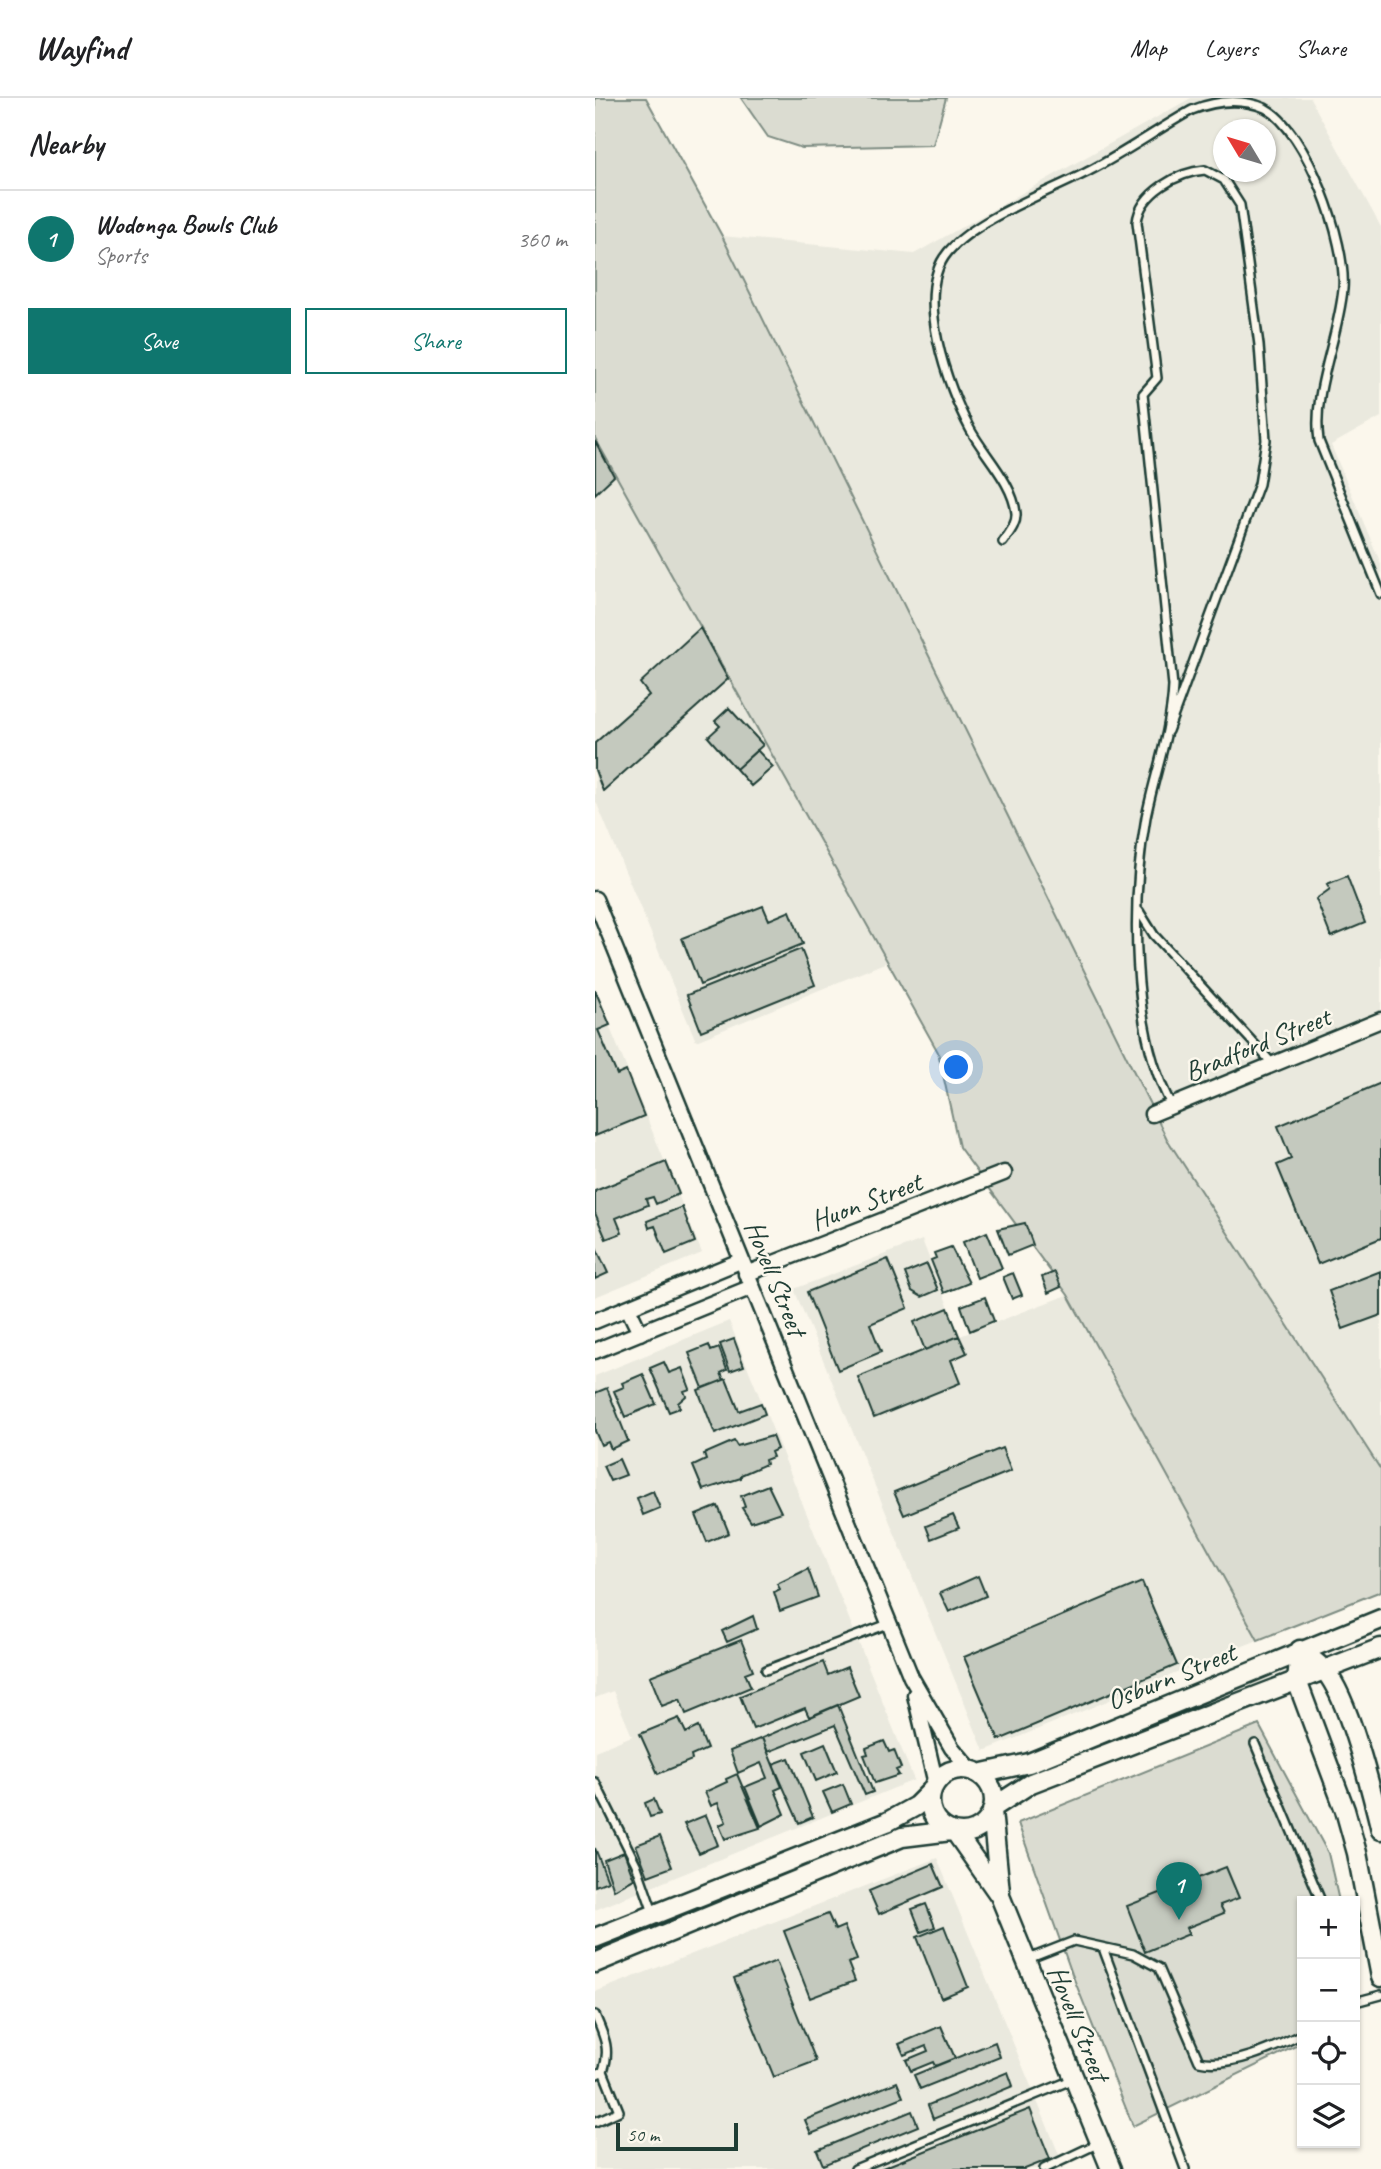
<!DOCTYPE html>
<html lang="en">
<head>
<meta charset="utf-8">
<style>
  :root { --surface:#fff; --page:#f2f2f2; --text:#202124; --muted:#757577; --line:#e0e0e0; --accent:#0f766e }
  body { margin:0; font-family:Caveat,sans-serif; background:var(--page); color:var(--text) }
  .controls { position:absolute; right:21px; bottom:21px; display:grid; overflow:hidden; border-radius:0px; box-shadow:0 2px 5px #0004 }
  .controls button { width:63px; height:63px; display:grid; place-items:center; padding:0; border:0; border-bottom:2px solid var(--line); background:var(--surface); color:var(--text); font:35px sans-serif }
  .compass { position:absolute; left:618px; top:21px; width:63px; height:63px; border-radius:50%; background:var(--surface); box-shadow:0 2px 5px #0004; rotate:308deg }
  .scale { position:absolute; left:21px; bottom:18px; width:122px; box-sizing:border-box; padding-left:7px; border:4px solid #1f3d34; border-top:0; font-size:19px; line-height:24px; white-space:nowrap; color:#1f3d34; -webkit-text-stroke:5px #fbf7ec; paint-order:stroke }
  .you { position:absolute; left:362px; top:970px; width:24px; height:24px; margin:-18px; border:5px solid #fff; border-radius:50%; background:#1a73e8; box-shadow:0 0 0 10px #1a73e833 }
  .badge { display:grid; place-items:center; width:46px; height:46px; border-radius:50%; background:var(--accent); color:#fff; font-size:23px; font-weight:700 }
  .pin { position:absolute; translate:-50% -58px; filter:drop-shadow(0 2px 4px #0008) }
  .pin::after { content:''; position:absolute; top:37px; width:24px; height:21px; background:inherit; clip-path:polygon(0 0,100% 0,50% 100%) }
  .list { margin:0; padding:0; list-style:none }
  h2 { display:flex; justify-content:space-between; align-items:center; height:91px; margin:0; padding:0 28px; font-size:30px }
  h2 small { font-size:23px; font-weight:400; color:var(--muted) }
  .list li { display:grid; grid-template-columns:46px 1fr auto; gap:21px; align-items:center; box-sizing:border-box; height:98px; padding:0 28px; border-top:2px solid var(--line) }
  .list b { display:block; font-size:26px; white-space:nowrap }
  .list p { margin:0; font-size:23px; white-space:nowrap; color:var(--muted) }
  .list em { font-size:23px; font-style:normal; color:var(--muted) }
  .actions { display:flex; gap:14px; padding:21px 28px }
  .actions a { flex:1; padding:16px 0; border:2px solid var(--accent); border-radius:0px; text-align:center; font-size:24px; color:var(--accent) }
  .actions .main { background:var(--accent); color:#fff }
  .icon { flex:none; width:38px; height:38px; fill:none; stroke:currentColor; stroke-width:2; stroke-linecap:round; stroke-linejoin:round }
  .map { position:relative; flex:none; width:786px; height:2071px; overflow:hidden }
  header { display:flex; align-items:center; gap:42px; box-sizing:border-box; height:98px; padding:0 35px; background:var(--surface); border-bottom:2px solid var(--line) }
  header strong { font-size:33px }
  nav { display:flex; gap:38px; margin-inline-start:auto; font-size:24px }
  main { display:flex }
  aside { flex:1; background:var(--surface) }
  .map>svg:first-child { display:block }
  .built { fill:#eae9de; fill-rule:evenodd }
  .green { fill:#dbdcd1; stroke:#7d8c82; stroke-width:2 }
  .building { fill:#c4c9be; stroke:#1f3d34; stroke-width:2 }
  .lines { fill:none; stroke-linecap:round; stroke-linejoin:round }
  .service-casing { stroke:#1f3d34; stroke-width:12 }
  .minor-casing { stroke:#1f3d34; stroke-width:19 }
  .tertiary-casing { stroke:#1f3d34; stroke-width:23 }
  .service { stroke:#fbf7ec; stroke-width:7 }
  .minor { stroke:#fbf7ec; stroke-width:14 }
  .tertiary { stroke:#fbf7ec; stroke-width:18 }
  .labels { text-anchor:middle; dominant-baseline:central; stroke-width:5; stroke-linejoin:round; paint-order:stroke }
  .street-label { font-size:28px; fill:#1f3d34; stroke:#fbf7ec }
</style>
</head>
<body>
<header>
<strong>Wayfind</strong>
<nav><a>Map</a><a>Layers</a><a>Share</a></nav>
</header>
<main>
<aside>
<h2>Nearby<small></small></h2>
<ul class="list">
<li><span class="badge">1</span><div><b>Wodonga Bowls Club</b><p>Sports</p></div><em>360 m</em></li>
</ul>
<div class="actions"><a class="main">Save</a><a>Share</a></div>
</aside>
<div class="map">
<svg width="786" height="2071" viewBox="0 0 786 2071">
  <rect width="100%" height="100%" fill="#fbf7ec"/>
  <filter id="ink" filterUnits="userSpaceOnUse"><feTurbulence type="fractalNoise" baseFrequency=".0143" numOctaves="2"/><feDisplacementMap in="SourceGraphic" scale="14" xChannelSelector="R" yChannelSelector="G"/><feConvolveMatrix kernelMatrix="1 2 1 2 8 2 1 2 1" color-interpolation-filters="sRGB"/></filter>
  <g filter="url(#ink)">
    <!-- built -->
    <path class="built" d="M596,0H715L786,129V319L736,347L786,466V1372L572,1041L127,138L319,156ZM628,32H670V74H628Z
      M0,340L292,864L101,943L0,701Z
      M0,893L107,1155L0,1199Z
      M327,1142L365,1238L472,1197L663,1542L389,1653L199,1191Z
      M134,1223L319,1682L0,1812V1653L37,1638L18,1593L0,1600V1278Z
      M342,1760L470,2071H0V1894Z"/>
    <!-- green -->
    <path class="green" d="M0,0H51L127,138L572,1041L786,1372V1493L663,1542L473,1197L364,1049L343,954L0,340Z
      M146,0H351L338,47L207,50L173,39Z
      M664,1627L733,1755L744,1803H707V1945L538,2028L477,1876L423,1725Z"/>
    <!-- building -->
    <path class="building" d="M0,343L19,378L0,396Z
      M105,530L133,581L8,693L0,672V645L54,597L45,585Z
      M134,610L168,647L141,671L113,639L125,628L120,623Z
      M162,652L178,669L156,688L141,671Z
      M752,778L770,825L736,839L721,801L735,791L732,786Z
      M168,808L174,822L195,813L208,846L105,887L87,840Z
      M206,851L220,887L106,933L92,897Z
      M0,892L15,927L3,932L22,977L31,973L49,1018L0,1038Z
      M786,985V1140L723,1166L682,1067L696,1061L683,1028Z
      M71,1064L84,1096L61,1106L58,1099L51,1101L53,1107L21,1120L27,1135L11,1141L0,1115V1093Z
      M87,1109L100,1144L71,1156L60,1128L54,1130L52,1123Z
      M430,1125L438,1147L413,1157L403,1131Z
      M392,1134L407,1170L382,1180L368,1144Z
      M0,1147L13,1175L0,1181Z
      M356,1149L374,1185L349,1195L336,1162L341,1160L339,1155Z
      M293,1161L313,1210L275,1226L286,1254L243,1272L212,1194Z
      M332,1166L343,1192L327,1199L317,1193L310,1175Z
      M786,1173V1217L748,1231L734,1193Z
      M460,1174L466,1189L453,1195L447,1179Z
      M418,1175L427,1197L417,1201L408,1179Z
      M390,1199L399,1223L375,1233L366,1208Z
      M353,1210L364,1238L330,1252L319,1224Z
      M364,1238L372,1255L356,1262L365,1285L279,1320L263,1279Z
      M139,1241L149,1268L135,1273L125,1246Z
      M114,1247L116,1253L124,1250L132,1272L126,1275L129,1282L108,1290L94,1255Z
      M69,1264L74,1275L87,1270L95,1291L89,1293L91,1298L83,1305L85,1310L74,1314L55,1270Z
      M48,1276L61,1306L30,1319L19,1293L29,1289L27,1285Z
      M131,1281L144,1313L166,1305L170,1316L120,1336L103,1292Z
      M12,1290L33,1343L16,1351L13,1344L6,1347L0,1333V1295Z
      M177,1338L182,1351L176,1354L178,1359L170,1362L171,1366L146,1377V1380L108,1392L98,1368L111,1362L109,1356L139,1343L142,1348Z
      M407,1350L416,1373L309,1417L299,1394Z
      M24,1361L31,1377L15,1383L8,1368Z
      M173,1387L186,1414L156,1424L147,1410L150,1409L146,1398Z
      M58,1393L65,1410L48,1417L42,1400Z
      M123,1408L134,1435L112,1444L101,1417Z
      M358,1417L364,1430L336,1441L331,1428Z
      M213,1471L223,1499L185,1513L179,1494L185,1491L182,1486Z
      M383,1478L391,1498L354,1514L345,1495Z
      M547,1484L582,1567L404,1642L369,1559Z
      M158,1518L162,1531L132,1544L127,1533Z
      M146,1542L158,1572L150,1575L156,1589L91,1616L85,1601L67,1608L55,1578Z
      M228,1564L233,1577L252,1569L264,1598L214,1619L210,1610L158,1631L145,1598Z
      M243,1607L278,1694L270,1697L240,1627L173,1654L167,1640Z
      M84,1620L91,1635L103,1629L112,1651L96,1658L97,1662L63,1676L45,1636Z
      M167,1640L187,1689L180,1692L190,1716L166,1728L150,1689L172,1680L166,1665L143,1675L135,1653Z
      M289,1643L294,1654L299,1652L306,1670L301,1672L304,1677L280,1685L269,1657L273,1656L271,1650Z
      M230,1645L242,1674L221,1683L209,1654Z
      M194,1660L218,1719L204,1725L178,1666Z
      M142,1676L165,1730L130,1741L124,1727L131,1724L123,1705L116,1708L110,1694L132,1684L131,1681Z
      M248,1686L256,1706L237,1714L228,1694Z
      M59,1701L65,1716L55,1719L50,1705Z
      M111,1717L123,1747L104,1755L89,1726Z
      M65,1738L77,1769L53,1778L41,1747Z
      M0,1750L13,1783L0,1788Z
      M29,1754L39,1781L19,1792L9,1762Z
      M338,1766L348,1789L284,1816L274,1793Z
      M631,1769L644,1800L625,1807L629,1815L591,1830L594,1836L550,1854L532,1808Z
      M331,1806L340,1829L326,1834L317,1811Z
      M233,1816L240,1832L249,1828L262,1862L253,1865L260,1883L215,1900L189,1833Z
      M349,1828L373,1889L346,1900L322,1839Z
      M181,1863L221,1963L179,1979L139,1880Z
      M346,1928L360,1960L340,1968L338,1964L316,1973L311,1962L333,1953L331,1948L309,1957L304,1946Z
      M400,1944L405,1959L325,1991L319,1977Z
      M413,1974L418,1988L338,2021L333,2007Z
      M302,1984L308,1999L216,2036L210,2022Z
      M435,2011L455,2061L430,2071H285Z
      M317,2013L323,2028L228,2067L222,2052Z"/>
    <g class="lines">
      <defs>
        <path id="service" d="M408,444C414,435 422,426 421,415C418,385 389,357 375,331C353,290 318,195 353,154C383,119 455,94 496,72C531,54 563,31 597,12C620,3 646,0 670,10C712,32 752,145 748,191C743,243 717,292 724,343L786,496
          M573,633L664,386L671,342L664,247L645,107L629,82L610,72C583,74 545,95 542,124L562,280L548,296L578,588C576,633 560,675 551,719C536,802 535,934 577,1008
          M544,813L559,837L677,965
          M171,1572L293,1526
          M660,1646L726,1803
          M0,1684L41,1766L59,1817
          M508,1850L590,2071
          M433,1861L479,1843L538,1856L564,1870L604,1963C636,1970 679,1950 707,1936
          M760,1904L786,1897
          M0,1917C9,1938 16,1951 8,1973
          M0,1977L8,1973L24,2013L0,2024
          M260,2071L479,1981
          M449,2071L504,2045"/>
        <path id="minor" d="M0,801L316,1579L357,1650L378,1674
          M557,1016L786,922
          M151,1176L409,1075
          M33,1210L45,1235
          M0,1223L145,1163
          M0,1253L157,1189
          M320,1597L341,1686"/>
        <path id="tertiary" d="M705,1552L702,1583L750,1712L762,1755L786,1879
          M705,1552C713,1559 723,1565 730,1573C754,1600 777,1695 786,1732
          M335 1703a32 32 0 1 1 64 0a32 32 0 1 1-64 0Z
          M384,1676L434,1665L786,1521
          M399,1709L436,1685L786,1550
          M397,1713L405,1794
          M361,1735L405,1798L516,2071
          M0,1840L292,1724L321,1708L337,1692
          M0,1865L307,1739L356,1733"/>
      </defs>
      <!-- service casing -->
      <use href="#service" class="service-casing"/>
      <!-- minor casing -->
      <use href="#minor" class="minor-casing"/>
      <!-- tertiary casing -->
      <use href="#tertiary" class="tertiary-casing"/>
      <!-- service -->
      <use href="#service" class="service"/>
      <!-- minor -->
      <use href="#minor" class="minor"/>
      <!-- tertiary -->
      <use href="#tertiary" class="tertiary"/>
    </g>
  </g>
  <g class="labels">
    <!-- street labels -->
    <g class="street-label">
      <text transform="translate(662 946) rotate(-22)">Bradford Street</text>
      <text transform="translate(271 1103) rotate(-21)">Huon Street</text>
      <text transform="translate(181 1180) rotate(68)">Hovell Street</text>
      <text transform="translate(576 1578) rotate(-22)">Osburn Street</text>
      <text transform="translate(484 1925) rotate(68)">Hovell Street</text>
    </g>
  </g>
</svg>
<div class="controls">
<button>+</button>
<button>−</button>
<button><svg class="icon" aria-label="locate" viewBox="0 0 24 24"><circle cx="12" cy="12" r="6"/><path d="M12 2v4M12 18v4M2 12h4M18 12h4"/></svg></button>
<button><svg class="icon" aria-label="layers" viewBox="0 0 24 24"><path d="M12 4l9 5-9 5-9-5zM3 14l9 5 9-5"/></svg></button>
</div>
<svg class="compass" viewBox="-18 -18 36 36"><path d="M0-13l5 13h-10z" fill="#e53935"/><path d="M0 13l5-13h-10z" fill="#757577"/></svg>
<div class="scale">50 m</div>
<div class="you"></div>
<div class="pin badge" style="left:584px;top:1822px">1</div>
</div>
</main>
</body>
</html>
